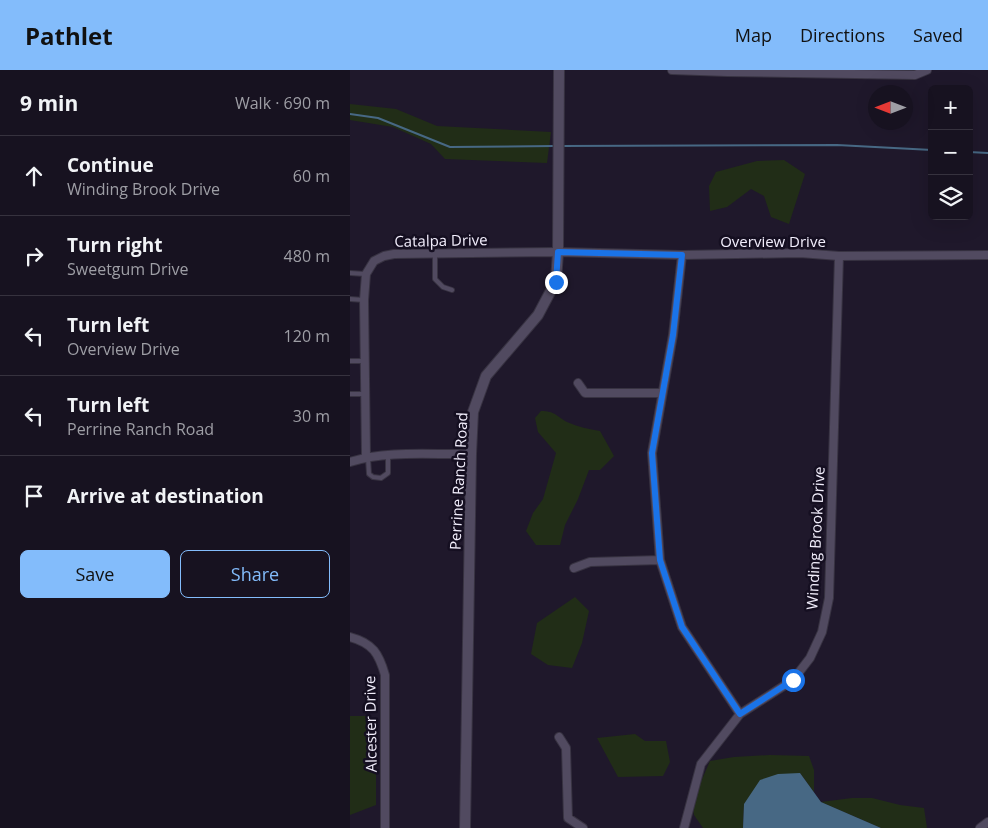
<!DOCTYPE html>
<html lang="en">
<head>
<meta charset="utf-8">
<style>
  :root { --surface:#171220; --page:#24202d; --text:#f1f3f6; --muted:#9e9ea5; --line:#36323e; --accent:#83bcfb }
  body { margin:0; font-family:"Open Sans",sans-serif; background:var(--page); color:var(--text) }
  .controls { position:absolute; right:15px; top:15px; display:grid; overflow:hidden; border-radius:8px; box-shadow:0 5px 20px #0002 }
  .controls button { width:45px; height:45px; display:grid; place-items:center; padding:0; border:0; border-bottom:1px solid var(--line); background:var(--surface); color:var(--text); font:25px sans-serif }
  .compass { position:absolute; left:518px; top:15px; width:45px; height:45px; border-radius:50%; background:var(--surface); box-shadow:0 5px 20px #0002; rotate:270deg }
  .stop { position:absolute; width:15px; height:15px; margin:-11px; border:4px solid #1a73e8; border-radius:50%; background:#fff }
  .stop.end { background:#1a73e8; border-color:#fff; box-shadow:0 1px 5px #0008 }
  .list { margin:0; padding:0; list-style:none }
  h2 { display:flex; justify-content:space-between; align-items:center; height:65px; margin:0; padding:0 20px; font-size:21px }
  h2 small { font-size:16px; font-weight:400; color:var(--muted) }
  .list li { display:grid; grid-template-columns:32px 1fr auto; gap:15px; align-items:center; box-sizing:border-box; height:80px; padding:0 20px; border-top:1px solid var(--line) }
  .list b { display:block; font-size:19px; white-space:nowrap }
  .list p { margin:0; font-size:16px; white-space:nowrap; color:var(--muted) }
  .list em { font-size:16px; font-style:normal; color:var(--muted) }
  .actions { display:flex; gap:10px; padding:15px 20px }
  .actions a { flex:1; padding:11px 0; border:1px solid var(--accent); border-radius:8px; text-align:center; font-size:18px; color:var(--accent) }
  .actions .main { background:var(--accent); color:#111 }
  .icon { flex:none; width:28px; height:28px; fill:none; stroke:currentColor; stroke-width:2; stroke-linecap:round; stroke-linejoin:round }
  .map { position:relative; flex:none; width:638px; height:758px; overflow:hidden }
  header { display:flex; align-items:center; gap:30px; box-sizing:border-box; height:70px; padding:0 25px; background:var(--accent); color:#111 }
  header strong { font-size:24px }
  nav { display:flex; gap:28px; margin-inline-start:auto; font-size:18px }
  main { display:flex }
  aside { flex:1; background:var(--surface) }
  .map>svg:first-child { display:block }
  .green { fill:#212d17 }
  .water { fill:#476884 }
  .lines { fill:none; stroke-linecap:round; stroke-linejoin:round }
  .stream { stroke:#476884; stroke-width:2 }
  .service-casing { stroke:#383342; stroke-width:6 }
  .minor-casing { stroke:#383342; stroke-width:10 }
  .tertiary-casing { stroke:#383342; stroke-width:12 }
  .service { stroke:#514a60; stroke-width:4 }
  .minor { stroke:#514a60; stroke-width:8 }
  .tertiary { stroke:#514a60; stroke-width:10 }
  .route { stroke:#1a73e8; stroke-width:6 }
  .labels { text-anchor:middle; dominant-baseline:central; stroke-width:5; stroke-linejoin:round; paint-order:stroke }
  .street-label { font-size:15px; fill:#f2eefc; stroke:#150f21 }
</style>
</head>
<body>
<header>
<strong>Pathlet</strong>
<nav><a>Map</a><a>Directions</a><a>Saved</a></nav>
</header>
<main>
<aside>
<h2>9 min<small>Walk · 690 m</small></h2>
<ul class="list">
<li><svg class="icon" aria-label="ahead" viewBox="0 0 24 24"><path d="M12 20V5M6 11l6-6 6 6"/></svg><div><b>Continue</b><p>Winding Brook Drive</p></div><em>60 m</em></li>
<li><svg class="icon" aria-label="right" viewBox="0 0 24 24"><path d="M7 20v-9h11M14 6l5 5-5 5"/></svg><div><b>Turn right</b><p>Sweetgum Drive</p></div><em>480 m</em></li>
<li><svg class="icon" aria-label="left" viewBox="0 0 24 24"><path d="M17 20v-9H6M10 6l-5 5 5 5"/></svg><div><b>Turn left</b><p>Overview Drive</p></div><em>120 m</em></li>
<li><svg class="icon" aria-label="left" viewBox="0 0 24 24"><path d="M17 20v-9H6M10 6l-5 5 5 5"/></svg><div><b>Turn left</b><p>Perrine Ranch Road</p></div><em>30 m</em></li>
<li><svg class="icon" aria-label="arrive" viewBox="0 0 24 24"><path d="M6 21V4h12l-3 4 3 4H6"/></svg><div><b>Arrive at destination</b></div></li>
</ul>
<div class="actions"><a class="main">Save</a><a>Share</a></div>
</aside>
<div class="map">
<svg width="638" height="758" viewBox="0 0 638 758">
  <rect width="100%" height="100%" fill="#1f182b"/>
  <!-- green -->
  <path class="green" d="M0,34L46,39L87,56L201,62L197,93L95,89L81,74L43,57L0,50Z
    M434,90L455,104L439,154L421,147L414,126L401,119L377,137L360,141L359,116L366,102L407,91Z
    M191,341C205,341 206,346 217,352C228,357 239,359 250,361L264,386L250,400H239L228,429L215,455L210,475H186L176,461L183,443L193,429L206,383L188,362L185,348Z
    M225,527L239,541L232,573L222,598L198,595L181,584L187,553Z
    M0,646H19L26,653V735L0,745Z
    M285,664L295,671H316L320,692L313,706L268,707L247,668Z
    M420,685L459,686L464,700V722L450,703L394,734L393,758H353L344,745L341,727L349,716L360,691L384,687Z
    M502,728H522L550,735L574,738L577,758H531L471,732Z"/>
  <!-- water -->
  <path class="water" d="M450,703L471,732L531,758H393L394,734L410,710L428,704Z"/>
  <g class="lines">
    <!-- stream -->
    <path class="stream" d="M0,44L28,48L100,77L204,76
      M211,76L487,75L582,80
      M619,82L638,83"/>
    <defs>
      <path id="service" d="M85,183V209L93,217L102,220
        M0,203L15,204
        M0,229L14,230
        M0,291H15
        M0,324H15
        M18,388L19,404L23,407L31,408L38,403V385"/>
      <path id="minor" d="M322,0L377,2L565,5L577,0
        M332,185L323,265L302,383L310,490L332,557L390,644
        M228,313L235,323H312
        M16,387L14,230L16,204L24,191L34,186L44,184L208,182L332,185L450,183L489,186L638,185
        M0,392C38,380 81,385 121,384
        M224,498L240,492L310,490
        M0,567C23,573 29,584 35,605V758
        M209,667L216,678L218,748L233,758
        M334,758L351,694L390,644L443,610L460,588L472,562L479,528L489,186
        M630,758L638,752"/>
      <path id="tertiary" d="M115,758L121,384L123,342L136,306L188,245L206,211L208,182L209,0"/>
    </defs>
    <!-- service casing -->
    <use href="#service" class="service-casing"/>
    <!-- minor casing -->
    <use href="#minor" class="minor-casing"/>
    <!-- tertiary casing -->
    <use href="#tertiary" class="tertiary-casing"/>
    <!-- service -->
    <use href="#service" class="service"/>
    <!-- minor -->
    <use href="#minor" class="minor"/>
    <!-- tertiary -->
    <use href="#tertiary" class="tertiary"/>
  </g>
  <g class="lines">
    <!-- route -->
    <path class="route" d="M206,212L208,182L332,185L323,265L302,383L310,490L332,557L390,644L443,610"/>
  </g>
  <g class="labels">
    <!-- street labels -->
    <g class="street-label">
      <text transform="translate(91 170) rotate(-1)">Catalpa Drive</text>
      <text x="423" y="171">Overview Drive</text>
      <text transform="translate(108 411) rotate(-87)">Perrine Ranch Road</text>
      <text transform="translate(465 468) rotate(-87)">Winding Brook Drive</text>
      <text transform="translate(20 654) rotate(-91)">Alcester Drive</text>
    </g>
  </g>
</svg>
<div class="controls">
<button>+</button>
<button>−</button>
<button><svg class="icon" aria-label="layers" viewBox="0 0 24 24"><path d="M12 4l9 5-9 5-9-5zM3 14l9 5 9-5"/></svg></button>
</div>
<svg class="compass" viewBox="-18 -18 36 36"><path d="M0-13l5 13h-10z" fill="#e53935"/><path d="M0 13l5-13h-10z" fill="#9e9ea5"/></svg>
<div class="stop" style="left:443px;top:610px"></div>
<div class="stop end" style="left:206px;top:212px"></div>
</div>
</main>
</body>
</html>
